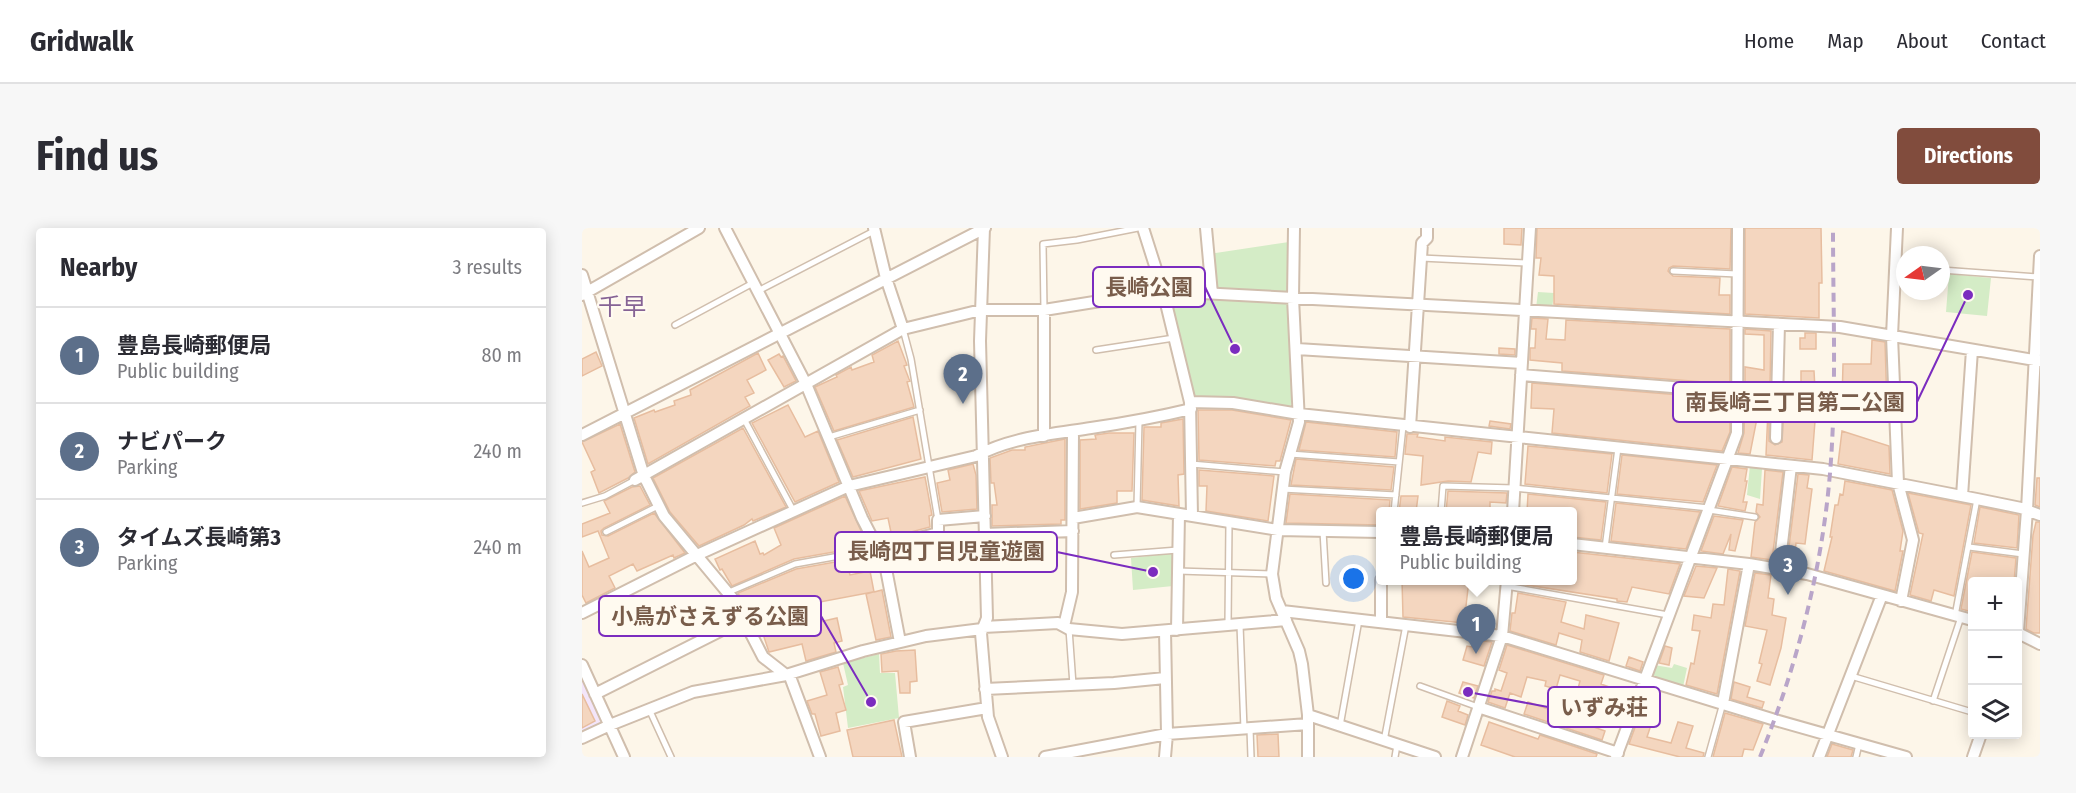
<!DOCTYPE html>
<html lang="en">
<head>
<meta charset="utf-8">
<style>
  :root { --surface:#fff; --page:#f7f7f7; --text:#2b2b33; --muted:#7c7c81; --line:#e1e1e2; --accent:#814c3d }
  body { margin:0; font-family:"Fira Sans Condensed","Noto Sans JP",sans-serif; background:var(--page); color:var(--text) }
  .controls { position:absolute; right:18px; bottom:18px; display:grid; overflow:hidden; border-radius:6px; box-shadow:0 3px 15px #0003 }
  .controls button { width:54px; height:54px; display:grid; place-items:center; padding:0; border:0; border-bottom:2px solid var(--line); background:var(--surface); color:var(--text); font:30px sans-serif }
  .compass { position:absolute; left:1314px; top:18px; width:54px; height:54px; border-radius:50%; background:var(--surface); box-shadow:0 3px 15px #0003; rotate:256deg }
  .you { position:absolute; left:772px; top:351px; width:21px; height:21px; margin:-15px; border:4px solid #fff; border-radius:50%; background:#1a73e8; box-shadow:0 0 0 9px #1a73e833 }
  .badge { display:grid; place-items:center; width:39px; height:39px; border-radius:50%; background:var(--accent); color:#fff; font-size:20px; font-weight:700 }
  .pin { position:absolute; translate:-50% -50px; filter:drop-shadow(0 2px 3px #0008) }
  .pin::after { content:''; position:absolute; top:32px; width:21px; height:18px; background:inherit; clip-path:polygon(0 0,100% 0,50% 100%) }
  .popup { position:absolute; left:794px; top:279px; width:201px; height:78px; box-sizing:border-box; display:grid; place-content:center; border-radius:6px; background:var(--surface); filter:drop-shadow(0 2px 4px #0005); font-size:20px; white-space:nowrap; color:var(--muted) }
  .popup b { font-size:22px; color:var(--text) }
  .popup::after { content:''; position:absolute; left:50%; top:100%; margin-left:-12px; border:12px solid transparent; border-top-color:var(--surface) }
  .list { margin:0; padding:0; list-style:none }
  h2 { display:flex; justify-content:space-between; align-items:center; height:78px; margin:0; padding:0 24px; font-size:26px }
  h2 small { font-size:20px; font-weight:400; color:var(--muted) }
  .list li { display:grid; grid-template-columns:39px 1fr auto; gap:18px; align-items:center; box-sizing:border-box; height:96px; padding:0 24px; border-top:2px solid var(--line) }
  .list b { display:block; font-size:22px; white-space:nowrap }
  .list p { margin:0; font-size:20px; white-space:nowrap; color:var(--muted) }
  .list em { font-size:20px; font-style:normal; color:var(--muted) }
  .icon { flex:none; width:33px; height:33px; fill:none; stroke:currentColor; stroke-width:2; stroke-linecap:round; stroke-linejoin:round }
  .map { position:relative; flex:none; width:1458px; height:529px; overflow:hidden; border-radius:6px }
  header { display:flex; align-items:center; gap:36px; box-sizing:border-box; height:84px; padding:0 30px; background:var(--surface); border-bottom:2px solid var(--line) }
  header strong { font-size:28px }
  nav { display:flex; gap:33px; margin-inline-start:auto; font-size:21px }
  .intro { display:flex; align-items:center; justify-content:space-between; box-sizing:border-box; height:144px; padding:0 36px }
  h1 { margin:0; font-size:42px }
  .button { padding:15px 27px; border-radius:6px; background:var(--accent); color:#fff; font-size:21px; font-weight:700 }
  main { display:flex; gap:36px; padding:0 36px }
  aside { flex:1; background:var(--surface); border-radius:6px; box-shadow:0 3px 15px #0003 }
  .map>svg:first-child { display:block }
  .education { fill:#f3e5fa }
  .green { fill:#d4ecc6 }
  .building { fill:#f4d6bf; stroke:#e7bd9f; stroke-width:1.5 }
  .lines { fill:none; stroke-linecap:round; stroke-linejoin:round }
  .service-casing { stroke:#d0bead; stroke-width:8 }
  .minor-casing { stroke:#d0bead; stroke-width:14 }
  .service { stroke:#fff; stroke-width:5 }
  .minor { stroke:#fff; stroke-width:10 }
  .rail { stroke:#b9a5c9; stroke-width:4; stroke-dasharray:9 6; stroke-linecap:butt }
  .labels { text-anchor:middle; dominant-baseline:central; stroke-width:4.5; stroke-linejoin:round; paint-order:stroke }
  .quarter-label { font-size:24px; fill:#866395; stroke:#fffaf0 }
  .leader { fill:none; stroke:#7b2cbf; stroke-width:2 }
  .callout-dot { fill:#7b2cbf; stroke:#fffaf0; stroke-width:2 }
  .callout { fill:#fffaf0; stroke:#7b2cbf; stroke-width:2 }
  .callout-label { font-size:22px; text-anchor:middle; font-weight:bold; fill:#795d4b }
</style>
</head>
<body>
<header>
<strong>Gridwalk</strong>
<nav><a>Home</a><a>Map</a><a>About</a><a>Contact</a></nav>
</header>
<div class="intro"><h1>Find us</h1><a class="button">Directions</a></div>
<main>
<aside>
<h2>Nearby<small>3 results</small></h2>
<ul class="list">
<li><span class="badge" style="background:#5c6f8a">1</span><div><b>豊島長崎郵便局</b><p>Public building</p></div><em>80 m</em></li>
<li><span class="badge" style="background:#5c6f8a">2</span><div><b>ナビパーク</b><p>Parking</p></div><em>240 m</em></li>
<li><span class="badge" style="background:#5c6f8a">3</span><div><b>タイムズ長崎第3</b><p>Parking</p></div><em>240 m</em></li>
</ul>
</aside>
<div class="map">
<svg width="1458" height="529" viewBox="0 0 1458 529">
  <rect width="100%" height="100%" fill="#fdf6e9"/>
  <!-- education -->
  <path class="education" d="M0,450L20,494L19,497L0,506Z"/>
  <!-- green -->
  <path class="green" d="M707,14L708,66H630L627,26Z
    M1367,46L1409,50L1405,88L1364,84Z
    M581,63L706,74L709,77V178L652,171H616L610,165Z
    M956,64L972,65L970,81L954,80Z
    M1168,237L1180,241L1178,271L1165,267Z
    M592,325L591,358L551,362L549,330Z
    M297,426L298,445H313L317,490L266,500L261,459L266,457L261,435Z
    M1092,436L1105,440L1101,459L1069,451L1072,437L1090,440Z"/>
  <!-- building -->
  <path class="building" d="M922,0H940L939,17L922,16Z
    M955,0H1149L1148,41L1091,38L1087,40L1086,43L1091,48L1138,50L1137,67H1148V86L972,76V48L957,47L959,30H954Z
    M1163,0H1239L1240,55H1237V90L1163,86Z
    M950,90L966,91L964,111L983,112L984,92L1148,101V156L980,143V135L948,132V120H953L954,101H949Z
    M1163,101L1189,103L1188,157H1163V139L1182,142V107L1163,106Z
    M1223,105H1234V121H1218V110H1223Z
    M1290,112L1303,114L1305,179L1282,174V178L1260,173L1261,136H1289Z
    M316,113L325,137L322,138L327,151L328,153L325,154L332,179L252,203L233,159L255,149L254,147L269,139L270,142L292,134L290,127Z
    M917,120L933,121V127L917,126Z
    M14,124L20,138L0,148V131Z
    M176,125L184,142L165,152L172,165L163,169L168,178L66,236L52,190L72,182L73,184L93,177L92,173L109,167L108,162Z
    M197,126L199,129L201,128L214,153L202,159L186,132Z
    M1219,143H1232L1234,180L1230,232L1184,227L1186,182L1177,180L1168,226L1156,225L1162,205L1163,172H1187V213L1193,217L1200,214L1202,172H1222L1226,166L1225,161L1219,157Z
    M950,155L1148,171V204L1140,223L970,205L972,181L949,180Z
    M206,177L223,209L236,203L257,254L213,274L170,195Z
    M616,182H650L709,192L698,233H694L693,238L617,232Z
    M331,189L339,231L271,249L255,212Z
    M601,191L602,246L596,247L597,278L560,272L562,199H579V195Z
    M908,193L929,196L928,201L907,198Z
    M724,194L815,204L813,229L717,222Z
    M38,196L53,244L46,250L17,265L9,244L13,242L0,214Z
    M161,200L204,279L171,293L170,291L162,297L117,318L88,284L71,250Z
    M1260,203L1307,218L1308,246L1256,236Z
    M527,205H552L550,263H535V275L498,281V212L514,211L513,207Z
    M825,206H836L835,209L863,213V209L910,214L909,226L896,224L889,254L866,253L839,257L841,228L823,226Z
    M483,211V292H479V296L410,298V277H415L412,255H409L408,230L430,222H443V219Z
    M946,218L1030,226L1025,265L943,256Z
    M1040,227L1135,237L1121,274L1035,266Z
    M714,231L812,239L809,262L709,257Z
    M391,236L394,247L395,281L360,284L355,255L368,252L366,242Z
    M1150,239L1165,241L1163,253H1165L1161,274H1165L1163,283L1136,278Z
    M617,242L692,248L686,293L624,283L625,258H617Z
    M1183,242L1201,244L1190,332L1169,329L1173,294L1178,289L1174,284L1175,276L1181,277Z
    M1216,246L1227,247L1225,260L1230,261L1223,316L1214,315L1212,335H1205Z
    M343,249L350,287L347,288L348,299L310,309L306,290L290,293L277,263Z
    M1455,250H1458V279L1453,277Z
    M1263,253L1310,262L1321,303L1318,323H1321L1313,363L1242,343L1250,309H1248L1253,277H1256L1258,266L1261,267Z
    M58,258L68,277L22,300L19,303L20,307L26,308L72,285L103,325L92,330L91,327L55,343L51,336L27,348L33,360L4,375L0,367V323L7,339L27,330L16,303L0,309V296L28,285L22,273L50,259Z
    M866,263L925,265L924,275L908,274V284H864Z
    M1326,265L1389,277L1372,368L1352,362L1349,373L1328,367L1341,306L1337,305Z
    M708,266L808,272L807,284H798V297L704,295Z
    M946,266L1024,274L1019,312L990,309V284H945Z
    M263,268L286,318L212,331L150,358L140,341L138,342L133,331L173,313L178,326L181,325L182,327L199,317L192,300Z
    M819,268H836L834,284H817Z
    M1034,275L1118,284L1104,321L1029,313Z
    M1398,279L1437,287L1435,320L1392,315Z
    M1132,288L1161,292L1153,323L1147,322L1149,306L1141,326L1119,323Z
    M1454,294H1458V405H1452L1444,401L1451,307Z
    M990,324L1098,336L1087,366L1050,359L1045,374L1035,373V371L938,356V352H990Z
    M1390,324L1434,330L1432,354H1390V384L1379,381Z
    M264,332L268,347L288,343L292,364L300,362L309,409L294,412L284,366L291,364L227,376L233,395L255,390L260,413L252,415L254,424L224,433L220,416L187,424L175,388L169,389L156,365L214,341Z
    M1114,338L1135,340L1122,370L1102,368Z
    M1146,341L1158,343L1135,466L1104,457L1109,435L1112,436L1118,403L1110,402L1112,387L1129,390L1131,376L1142,377Z
    M1173,345L1189,347L1186,370L1192,371L1190,387L1204,390L1199,420L1188,457L1175,453L1180,436L1177,435L1185,402L1163,398Z
    M820,352H887L882,395L821,389Z
    M936,365L984,374L979,394L1002,401L1004,387L1037,395L1027,433L998,424L1000,412L977,405L974,417L928,403L930,385H933Z
    M892,412L910,414L902,438L881,432L885,418L890,419Z
    M925,417L1022,447L1019,456L1049,467L1040,491L1029,486L1035,471L1016,465L1014,474L994,468L998,453L978,447L974,461L963,458L964,453L945,449L939,469L928,465L923,480L906,474L910,463H913V461L919,463L925,445L917,442Z
    M1083,418L1090,420L1087,437L1077,435Z
    M333,422L335,453L328,454V465H318L316,443L300,444L299,426L314,423Z
    M1047,429L1061,434L1058,443L1044,438Z
    M256,439L261,456L257,457L264,482L254,485L258,503L239,508L233,486H230L225,473L245,467L238,444Z
    M881,454L896,458L892,470L877,465Z
    M1152,454L1168,459L1165,469L1182,474L1180,480L1149,471Z
    M971,464L983,468L978,483L1008,492L1006,497L1023,503L1020,512L942,486L946,474L966,481Z
    M0,466L13,493L0,500Z
    M865,473L878,478L876,483L886,487L883,497L860,489Z
    M1059,483L1072,488L1065,509L1089,515L1096,494L1111,498L1104,520L1122,525L1121,529H1098L1047,516Z
    M1143,485L1181,496L1171,522L1162,521L1160,529H1131Z
    M312,492L320,529H271L265,502Z
    M907,494L956,511L958,507L1015,526L1014,529H933L899,517Z
    M696,506L697,529H676L675,507Z
    M1250,516L1271,522L1269,529H1245Z"/>
  <g class="lines">
    <defs>
      <path id="service" d="M839,30L945,35
        M1313,38L1323,39
        M1359,42L1456,49
        M1091,43L1155,46
        M176,63L292,3
        M462,82L461,16L495,12L556,0
        M93,97L171,55
        M321,101L329,131L356,292
        M514,122L592,110
        M162,191L211,282
        M247,209L338,182
        M708,226L817,234
        M609,236L703,244
        M700,261L814,267
        M0,275L23,268L53,252
        M555,279L557,193
        M1127,282L1173,289
        M812,284L821,198
        M859,284L861,258L932,260L1127,280
        M741,303L744,355
        M24,304L76,278
        M1387,319L1441,326
        M1023,320L1036,220
        M532,327L596,322
        M596,343L690,346
        M924,358L1086,387
        M147,364L213,336L296,321
        M1373,388L1395,271
        M646,396L647,295
        M658,397L662,501
        M487,401L491,457
        M1269,448L1390,484
        M838,458L896,479
        M1351,473L1379,389
        M67,481L89,529
        M758,498L777,392
        M668,501L669,529
        M802,513L824,397
        M813,529L815,517
        M1126,529L1141,475
        M1274,529L1277,516"/>
      <path id="minor" d="M143,0L224,156L280,290L296,321L356,305V292L403,288
        M292,0L304,50L321,101
        M402,0L398,113L405,390L399,405L406,489L420,529
        M561,0L581,63L608,174L610,288
        M624,0L630,66
        M712,0L711,70L717,194L703,244L690,346L694,370L717,423L720,436L726,487V529
        M1315,0L1310,108L1316,255L1331,312L1319,373
        M0,47L62,248L82,288L151,371L181,429L204,447
        M0,67L117,0
        M462,82V208
        M715,121L940,135
        M939,147L1153,164L1219,165
        M608,174L651,175L717,186L1241,241L1395,271L1439,280L1458,287
        M828,199L840,15L845,10V0
        M0,207L403,0
        M1194,210L1197,96
        M53,252L321,101L399,82H462L581,63L1258,99L1458,133
        M1380,268L1390,122
        M931,284L948,0
        M491,290L555,279L696,302L798,304
        M403,306L491,303
        M990,316L1167,336L1225,346L1390,392
        M300,320L318,414
        M1197,341L1209,238
        M799,352V394
        M700,383L920,408L1193,492L1324,529
        M0,385L115,327L267,258L394,228C430,209 470,206 509,200C543,195 576,189 609,181
        M482,398L490,364L491,203
        M401,399L476,395L487,401L540,406L704,392
        M595,402L597,286
        M1436,403L1445,282L1458,28
        M1436,405L1458,416
        M0,437L42,529
        M207,446L238,529
        M403,461L532,455L583,450
        M13,466L162,391
        M1141,475L1167,336
        M896,479L1036,525
        M726,487L853,529
        M0,510L28,497L111,464L204,447L281,423L344,408L400,401
        M328,529L322,494L405,480
        M463,529L585,506L726,496
        M583,529L585,506L583,403
        M880,529L920,408L925,352
        M1034,529L1155,205L1156,0
        M1237,529L1300,367
        M1391,529L1399,506"/>
    </defs>
    <!-- service casing -->
    <use href="#service" class="service-casing"/>
    <!-- minor casing -->
    <use href="#minor" class="minor-casing"/>
    <!-- service -->
    <use href="#service" class="service"/>
    <!-- minor -->
    <use href="#minor" class="minor"/>
    <!-- rail -->
    <path class="rail" d="M1178,529C1210,450 1233,368 1244,283C1256,190 1251,94 1251,0"/>
  </g>
  <g class="labels">
    <!-- quarter labels -->
    <g class="quarter-label">
      <text x="40" y="79">千早</text>
    </g>
  </g>
  <!-- callouts -->
  <path class="leader" d="M653 121L623 59M1386 67L1335 174M571 344L475 324M289 474L239 388M886 464L966 479"/>
  <g class="callout-dot">
    <circle cx="653" cy="121" r="6"/>
    <circle cx="1386" cy="67" r="6"/>
    <circle cx="571" cy="344" r="6"/>
    <circle cx="289" cy="474" r="6"/>
    <circle cx="886" cy="464" r="6"/>
  </g>
  <g class="callout">
    <rect x="511" y="39" width="112" height="40" rx="6"/>
    <rect x="1091" y="154" width="244" height="40" rx="6"/>
    <rect x="253" y="304" width="222" height="40" rx="6"/>
    <rect x="17" y="368" width="222" height="40" rx="6"/>
    <rect x="966" y="459" width="112" height="40" rx="6"/>
  </g>
  <g class="callout-label">
    <text x="567" y="67">長崎公園</text>
    <text x="1213" y="182">南長崎三丁目第二公園</text>
    <text x="364" y="331">長崎四丁目児童遊園</text>
    <text x="128" y="396">小鳥がさえずる公園</text>
    <text x="1022" y="487">いずみ荘</text>
  </g>
</svg>
<div class="controls">
<button>+</button>
<button>−</button>
<button><svg class="icon" aria-label="layers" viewBox="0 0 24 24"><path d="M12 4l9 5-9 5-9-5zM3 14l9 5 9-5"/></svg></button>
</div>
<svg class="compass" viewBox="-18 -18 36 36"><path d="M0-13l5 13h-10z" fill="#e53935"/><path d="M0 13l5-13h-10z" fill="#7c7c81"/></svg>
<div class="you"></div>
<div class="pin badge" style="left:894px;top:426px;background:#5c6f8a">1</div>
<div class="popup"><b>豊島長崎郵便局</b>Public building</div>
<div class="pin badge" style="left:381px;top:176px;background:#5c6f8a">2</div>
<div class="pin badge" style="left:1206px;top:367px;background:#5c6f8a">3</div>
</div>
</main>
</body>
</html>
